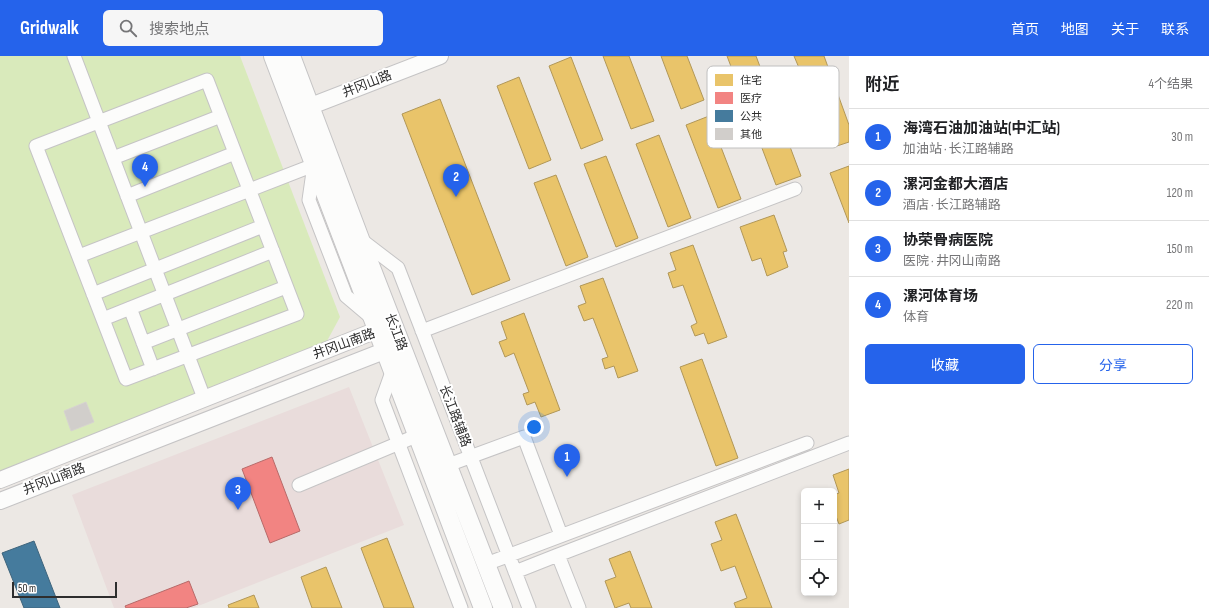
<!DOCTYPE html>
<html lang="zh">
<head>
<meta charset="utf-8">
<style>
  :root { --surface:#fff; --page:#f6f6f6; --text:#202124; --muted:#757577; --line:#e0e0e0; --accent:#2563eb }
  body { margin:0; font-family:"Sofia Sans Condensed","Noto Sans SC",sans-serif; background:var(--page); color:var(--text) }
  .controls { position:absolute; right:12px; bottom:12px; display:grid; overflow:hidden; border-radius:6px; box-shadow:0 2px 6px #0003 }
  .controls button { width:36px; height:36px; display:grid; place-items:center; padding:0; border:0; border-bottom:1px solid var(--line); background:var(--surface); color:var(--text); font:20px sans-serif }
  .scale { position:absolute; left:12px; bottom:10px; width:105px; box-sizing:border-box; padding-left:4px; border:2px solid #2e2e2e; border-top:0; font-size:11px; line-height:14px; white-space:nowrap; color:#2e2e2e; -webkit-text-stroke:3px #fff; paint-order:stroke }
  .you { position:absolute; left:534px; top:371px; width:14px; height:14px; margin:-10px; border:3px solid #fff; border-radius:50%; background:#1a73e8; box-shadow:0 0 0 6px #1a73e833 }
  .badge { display:grid; place-items:center; width:26px; height:26px; border-radius:50%; background:var(--accent); color:#fff; font-size:13px; font-weight:700 }
  .pin { position:absolute; translate:-50% -33px; filter:drop-shadow(0 1px 2px #0008) }
  .pin::after { content:''; position:absolute; top:21px; width:14px; height:12px; background:inherit; clip-path:polygon(0 0,100% 0,50% 100%) }
  .list { margin:0; padding:0; list-style:none }
  h2 { display:flex; justify-content:space-between; align-items:center; height:52px; margin:0; padding:0 16px; font-size:17px }
  h2 small { font-size:13px; font-weight:400; color:var(--muted) }
  .list li { display:grid; grid-template-columns:26px 1fr auto; gap:12px; align-items:center; box-sizing:border-box; height:56px; padding:0 16px; border-top:1px solid var(--line) }
  .list b { display:block; font-size:15px; white-space:nowrap }
  .list p { margin:0; font-size:13px; white-space:nowrap; color:var(--muted) }
  .list em { font-size:13px; font-style:normal; color:var(--muted) }
  .actions { display:flex; gap:8px; padding:12px 16px }
  .actions a { flex:1; padding:9px 0; border:1px solid var(--accent); border-radius:6px; text-align:center; font-size:14px; color:var(--accent) }
  .actions .main { background:var(--accent); color:#fff }
  .icon { flex:none; width:22px; height:22px; fill:none; stroke:currentColor; stroke-width:2; stroke-linecap:round; stroke-linejoin:round }
  .map { position:relative; flex:none; width:849px; height:552px; overflow:hidden }
  header { display:flex; align-items:center; gap:24px; box-sizing:border-box; height:56px; padding:0 20px; background:var(--accent); color:#fff }
  header strong { font-size:19px }
  nav { display:flex; gap:22px; margin-inline-start:auto; font-size:14px }
  .search { width:280px; height:36px; background:var(--page); display:flex; align-items:center; gap:10px; box-sizing:border-box; padding:0 14px; border-radius:6px; color:var(--muted); font-size:15px }
  main { display:flex }
  aside { flex:1; background:var(--surface) }
  .map>svg:first-child { display:block }
  .medical { fill:#e9dcdb }
  .pitch { fill:#d9eabb }
  .homes { fill:#e9c46a; stroke:#b19758 }
  .health { fill:#f28482; stroke:#b76a69 }
  .public { fill:#457b9d; stroke:#3e647c }
  .building { fill:#d1cecb; stroke:#d7d4d0 }
  .lines { fill:none; stroke-linecap:round; stroke-linejoin:round }
  .minor-casing { stroke:#c5c4c5; stroke-width:15 }
  .tertiary-casing { stroke:#c5c4c5; stroke-width:18 }
  .secondary-casing { stroke:#c5c4c5; stroke-width:20 }
  .minor { stroke:#fcfcfb; stroke-width:13 }
  .tertiary { stroke:#fcfcfb; stroke-width:16 }
  .secondary { stroke:#fcfcfb; stroke-width:18 }
  .labels { text-anchor:middle; dominant-baseline:central; stroke-width:4; stroke-linejoin:round; paint-order:stroke }
  .street-label { font-size:13px; fill:#2e2e2e; stroke:#fff }
  .key { fill:#fff; stroke:#c0c0c0; stroke-width:1 }
  .key-label { font-size:11px; fill:#2e2e2e }
</style>
</head>
<body>
<header>
<strong>Gridwalk</strong>
<div class="search"><svg class="icon" aria-label="search" viewBox="0 0 24 24"><circle cx="10" cy="10" r="6"/><path d="M15 15l6 6"/></svg>搜索地点</div>
<nav><a>首页</a><a>地图</a><a>关于</a><a>联系</a></nav>
</header>
<main>
<div class="map">
<svg width="849" height="552" viewBox="0 0 849 552">
  <rect width="100%" height="100%" fill="#ece8e4"/>
  <!-- medical -->
  <path class="medical" d="M349,331L404,469L193,552H114L72,439Z"/>
  <!-- pitch -->
  <path class="pitch" d="M0,0H240L340,261L327,285L0,415Z"/>
  <!-- homes -->
  <path class="homes" d="M603,0H629L654,65L631,73Z
    M661,0H687L704,44L681,53Z
    M727,0H756L801,120L776,129Z
    M794,0H824L849,69V86L837,90L830,73L823,76L815,54L823,50L811,16L802,19Z
    M571,1L603,84L581,93L549,10Z
    M519,21L551,104L529,113L497,30Z
    M440,43L510,224L472,239L402,58Z
    M709,60L741,143L718,152L686,69Z
    M659,79L691,162L668,171L636,88Z
    M606,100L638,182L616,191L584,108Z
    M849,110V167L830,117Z
    M556,119L588,201L566,210L534,127Z
    M774,159L787,195L783,196L788,211L767,220L761,202L752,205L740,171Z
    M693,189L727,281L708,288L704,277L695,280L691,270L697,267L683,229L673,232L668,217L676,214L670,197Z
    M603,222L638,315L618,322L614,310L605,313L602,303L608,301L593,262L584,265L578,250L586,247L580,230Z
    M524,257L560,354L541,361L535,346L527,349L523,338L529,336L514,297L505,301L499,286L507,283L501,266Z
    M702,303L738,402L716,410L680,311Z
    M849,413V464L839,468L834,455V439L839,437L833,419Z
    M736,458L772,552H736L734,547L747,542L735,510L721,515L711,488L722,484L715,466Z
    M387,482L414,552H384L361,492Z
    M630,495L652,552H631L629,547L615,552L605,525L616,521L609,503Z
    M326,511L342,552H312L301,521Z
    M254,539L259,552H229L228,549Z"/>
  <!-- health -->
  <path class="health" d="M272,401L300,475L270,487L242,413Z
    M189,525L198,548L186,552H126L125,550Z"/>
  <!-- public -->
  <path class="public" d="M34,485L60,552H24L2,497Z"/>
  <!-- building -->
  <path class="building" d="M86,346L94,366L71,375L64,355Z"/>
  <g class="lines">
    <defs>
      <path id="minor" d="M74,0L204,342
        M207,24L297,258L126,323L36,90Z
        M113,102L221,60
        M127,140L235,97
        M360,183L398,212L529,552
        M79,200L314,109L309,144L346,240L372,262
        M93,238L263,170
        M130,252L153,313
        M103,263L273,195
        M422,275L795,133
        M143,287L286,231
        M392,316L382,344L461,552
        M448,409L524,381L561,479
        M299,429L416,380
        M486,508L807,387
        M515,516L558,499
        M579,552L558,499L849,387"/>
      <path id="tertiary" d="M298,55L440,0
        M0,424L377,274L398,279L384,295L0,445"/>
      <path id="secondary" d="M273,0L483,552
        M291,0L360,183L503,552"/>
    </defs>
    <!-- minor casing -->
    <use href="#minor" class="minor-casing"/>
    <!-- tertiary casing -->
    <use href="#tertiary" class="tertiary-casing"/>
    <!-- secondary casing -->
    <use href="#secondary" class="secondary-casing"/>
    <!-- minor -->
    <use href="#minor" class="minor"/>
    <!-- tertiary -->
    <use href="#tertiary" class="tertiary"/>
    <!-- secondary -->
    <use href="#secondary" class="secondary"/>
  </g>
  <g class="labels">
    <!-- street labels -->
    <g class="street-label">
      <text transform="translate(367 28) rotate(-21)">井冈山路</text>
      <text transform="translate(396 276) rotate(69)">长江路</text>
      <text transform="translate(344 288) rotate(-20)">井冈山南路</text>
      <text transform="translate(455 360) rotate(69)">长江路辅路</text>
      <text transform="translate(54 423) rotate(-21)">井冈山南路</text>
    </g>
  </g>
  <!-- legend -->
  <rect x="707" y="10" width="132" height="82" rx="6" class="key"/>
  <rect x="715" y="18" width="18" height="12" fill="#e9c46a"/>
  <rect x="715" y="36" width="18" height="12" fill="#f28482"/>
  <rect x="715" y="54" width="18" height="12" fill="#457b9d"/>
  <rect x="715" y="72" width="18" height="12" fill="#d1cecb"/>
  <g class="key-label">
    <text x="740" y="28">住宅</text>
    <text x="740" y="46">医疗</text>
    <text x="740" y="64">公共</text>
    <text x="740" y="82">其他</text>
  </g>
</svg>
<div class="controls">
<button>+</button>
<button>−</button>
<button><svg class="icon" aria-label="locate" viewBox="0 0 24 24"><circle cx="12" cy="12" r="6"/><path d="M12 2v4M12 18v4M2 12h4M18 12h4"/></svg></button>
</div>
<div class="scale">50 m</div>
<div class="you"></div>
<div class="pin badge" style="left:567px;top:421px">1</div>
<div class="pin badge" style="left:456px;top:141px">2</div>
<div class="pin badge" style="left:238px;top:454px">3</div>
<div class="pin badge" style="left:145px;top:131px">4</div>
</div>
<aside>
<h2>附近<small>4个结果</small></h2>
<ul class="list">
<li><span class="badge">1</span><div><b>海湾石油加油站(中汇站)</b><p>加油站 · 长江路辅路</p></div><em>30 m</em></li>
<li><span class="badge">2</span><div><b>漯河金都大酒店</b><p>酒店 · 长江路辅路</p></div><em>120 m</em></li>
<li><span class="badge">3</span><div><b>协荣骨病医院</b><p>医院 · 井冈山南路</p></div><em>150 m</em></li>
<li><span class="badge">4</span><div><b>漯河体育场</b><p>体育</p></div><em>220 m</em></li>
</ul>
<div class="actions"><a class="main">收藏</a><a>分享</a></div>
</aside>
</main>
</body>
</html>
